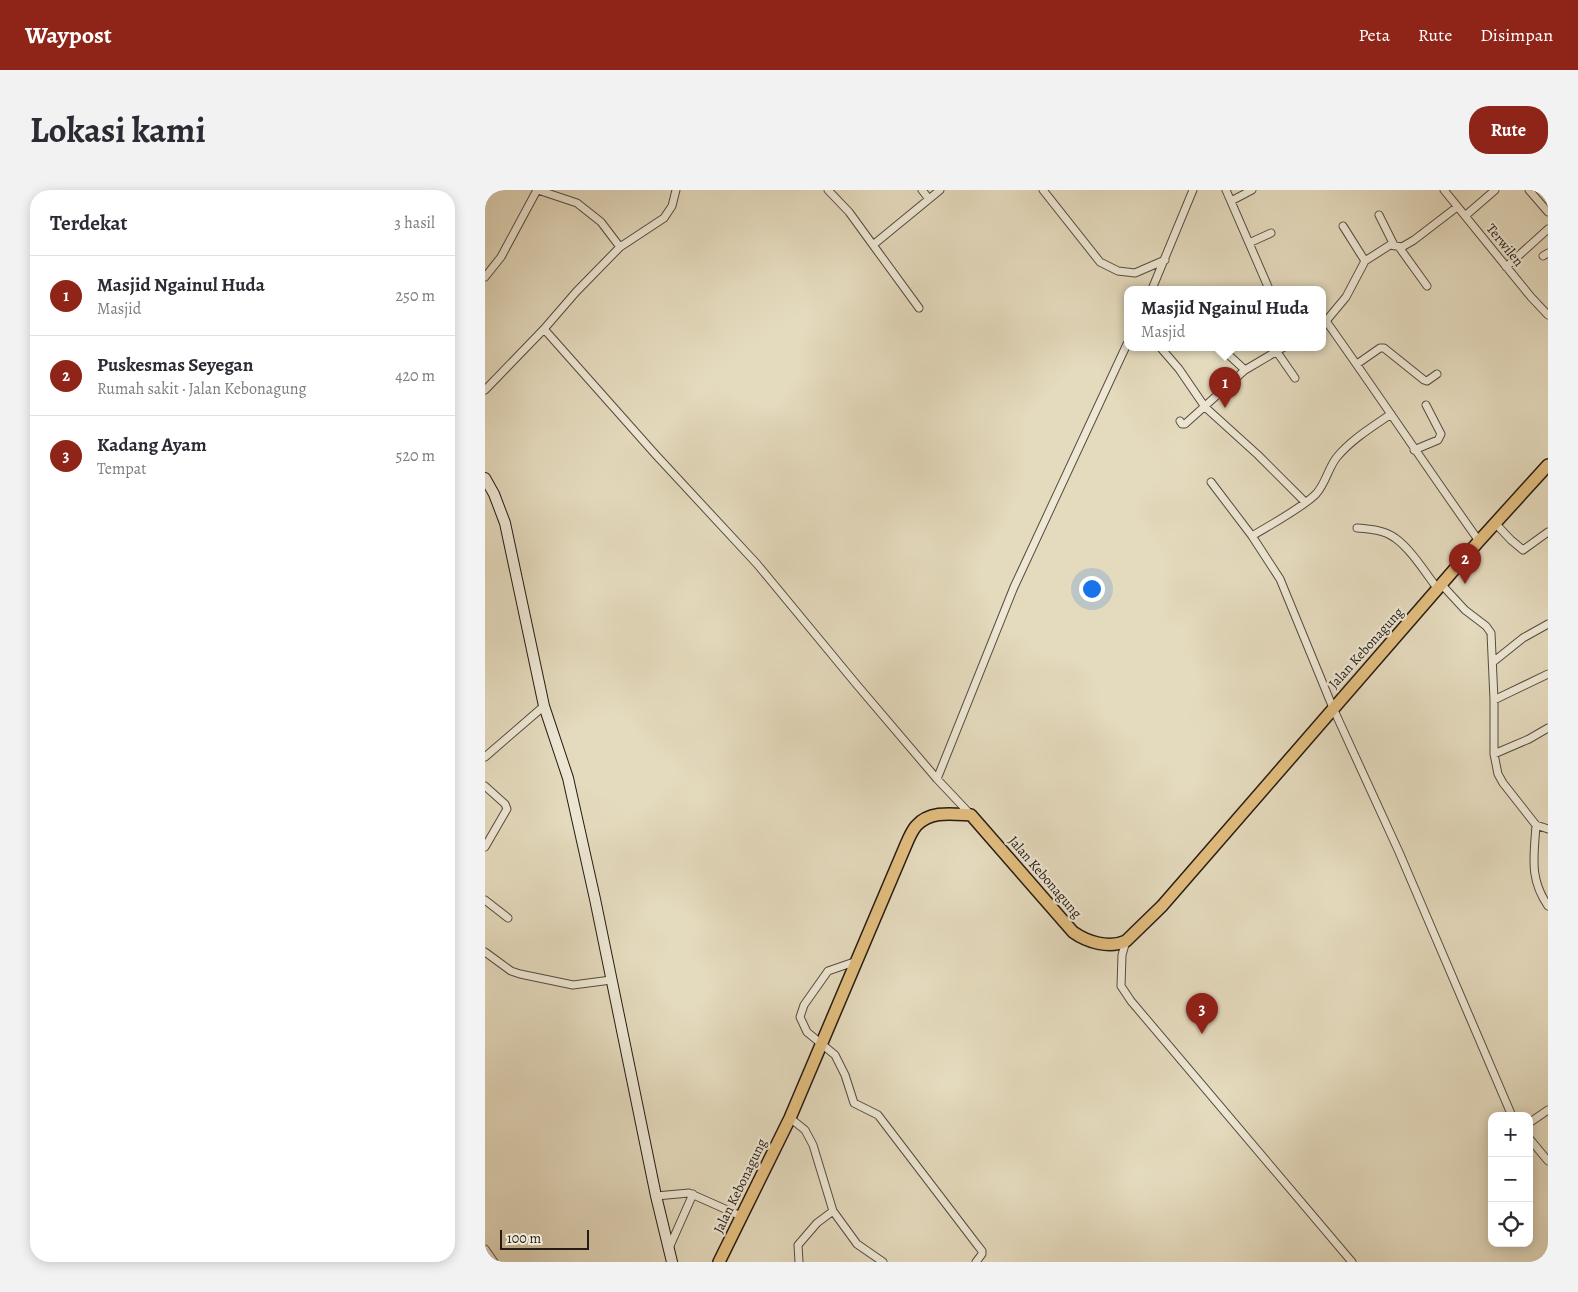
<!DOCTYPE html>
<html lang="id">
<head>
<meta charset="utf-8">
<style>
  :root { --surface:#fff; --page:#f2f2f3; --text:#2b2b33; --muted:#7c7c81; --line:#e1e1e2; --accent:#8f2418 }
  body { margin:0; font-family:Alegreya,serif; background:var(--page); color:var(--text) }
  .controls { position:absolute; right:15px; bottom:15px; display:grid; overflow:hidden; border-radius:10px; box-shadow:0 2px 12px #0003 }
  .controls button { width:45px; height:45px; display:grid; place-items:center; padding:0; border:0; border-bottom:1px solid var(--line); background:var(--surface); color:var(--text); font:25px sans-serif }
  .scale { position:absolute; left:15px; bottom:12px; width:89px; box-sizing:border-box; padding-left:5px; border:2px solid #261b15; border-top:0; font-size:14px; line-height:18px; white-space:nowrap; color:#261b15; -webkit-text-stroke:4px #ede7d4; paint-order:stroke }
  .you { position:absolute; left:606px; top:398px; width:18px; height:18px; margin:-12px; border:4px solid #fff; border-radius:50%; background:#1a73e8; box-shadow:0 0 0 8px #1a73e833 }
  .badge { display:grid; place-items:center; width:32px; height:32px; border-radius:50%; background:var(--accent); color:#fff; font-size:16px; font-weight:700 }
  .pin { position:absolute; translate:-50% -41px; filter:drop-shadow(0 1px 2px #0008) }
  .pin::after { content:''; position:absolute; top:26px; width:18px; height:15px; background:inherit; clip-path:polygon(0 0,100% 0,50% 100%) }
  .popup { position:absolute; left:639px; top:96px; width:202px; height:65px; box-sizing:border-box; display:grid; place-content:center; border-radius:10px; background:var(--surface); filter:drop-shadow(0 1px 4px #0005); font-size:16px; white-space:nowrap; color:var(--muted) }
  .popup b { font-size:19px; color:var(--text) }
  .popup::after { content:''; position:absolute; left:50%; top:100%; margin-left:-10px; border:10px solid transparent; border-top-color:var(--surface) }
  .list { margin:0; padding:0; list-style:none }
  h2 { display:flex; justify-content:space-between; align-items:center; height:65px; margin:0; padding:0 20px; font-size:21px }
  h2 small { font-size:16px; font-weight:400; color:var(--muted) }
  .list li { display:grid; grid-template-columns:32px 1fr auto; gap:15px; align-items:center; box-sizing:border-box; height:80px; padding:0 20px; border-top:1px solid var(--line) }
  .list b { display:block; font-size:19px; white-space:nowrap }
  .list p { margin:0; font-size:16px; white-space:nowrap; color:var(--muted) }
  .list em { font-size:16px; font-style:normal; color:var(--muted) }
  .icon { flex:none; width:28px; height:28px; fill:none; stroke:currentColor; stroke-width:2; stroke-linecap:round; stroke-linejoin:round }
  .map { position:relative; flex:none; width:1063px; height:1072px; overflow:hidden; border-radius:20px }
  header { display:flex; align-items:center; gap:30px; box-sizing:border-box; height:70px; padding:0 25px; background:var(--accent); color:#fff }
  header strong { font-size:24px }
  nav { display:flex; gap:28px; margin-inline-start:auto; font-size:18px }
  .intro { display:flex; align-items:center; justify-content:space-between; box-sizing:border-box; height:120px; padding:0 30px }
  h1 { margin:0; font-size:35px }
  .button { padding:12px 22px; border-radius:20px; background:var(--accent); color:#fff; font-size:18px; font-weight:700 }
  main { display:flex; gap:30px; padding:0 30px }
  aside { flex:1; background:var(--surface); border-radius:20px; box-shadow:0 2px 12px #0003 }
  .map>svg:first-child { display:block }
  .lines { fill:none; stroke-linecap:round; stroke-linejoin:round }
  .street-casing { stroke:#564b3f; stroke-width:9 }
  .secondary-casing { stroke:#261b15; stroke-width:12 }
  .primary-casing { stroke:#261b15; stroke-width:14 }
  .street { stroke:#ede7d4; stroke-width:7 }
  .secondary { stroke:#ede7d4; stroke-width:10 }
  .primary { stroke:#e2bd7e; stroke-width:11 }
  .labels { text-anchor:middle; dominant-baseline:central; stroke-width:4.5; stroke-linejoin:round; paint-order:stroke }
  .street-label { font-size:14px; fill:#261b15; stroke:#ede7d4 }
</style>
</head>
<body>
<header>
<strong>Waypost</strong>
<nav><a>Peta</a><a>Rute</a><a>Disimpan</a></nav>
</header>
<div class="intro"><h1>Lokasi kami</h1><a class="button">Rute</a></div>
<main>
<aside>
<h2>Terdekat<small>3 hasil</small></h2>
<ul class="list">
<li><span class="badge">1</span><div><b>Masjid Ngainul Huda</b><p>Masjid</p></div><em>250 m</em></li>
<li><span class="badge">2</span><div><b>Puskesmas Seyegan</b><p>Rumah sakit · Jalan Kebonagung</p></div><em>420 m</em></li>
<li><span class="badge">3</span><div><b>Kadang Ayam</b><p>Tempat</p></div><em>520 m</em></li>
</ul>
</aside>
<div class="map">
<svg width="1063" height="1072" viewBox="0 0 1063 1072">
  <rect width="100%" height="100%" fill="#e4dabd"/>
  <filter id="stains"><feTurbulence type="fractalNoise" baseFrequency=".004" numOctaves="4"/><feColorMatrix values="0 0 0 0 .2 0 0 0 0 .09 0 0 0 0 .02 0 0 0 .5 -.17"/></filter>
  <radialGradient id="worn" r=".72"><stop offset=".6" stop-color="#630" stop-opacity="0"/><stop offset="1" stop-color="#630" stop-opacity=".3"/></radialGradient>
  <g class="lines">
    <defs>
      <path id="street" d="M53,0L92,13L116,32L135,57
        M343,0L364,22L388,55L455,0
        M437,0L444,9
        M558,0L615,72L633,81L650,83L680,70
        M741,0L784,99
        M959,0L1046,107L1063,125
        M1044,0L1063,22
        M746,11L767,0
        M894,25L909,55
        M980,26L1010,0
        M858,36L880,71
        M764,53L786,43
        M388,55L434,118
        M914,57L942,96
        M1058,66L1063,63
        M1021,77L1063,39
        M0,87L16,67L52,0
        M667,99L708,0
        M841,131L861,107L880,71L905,55L917,57L929,50L972,17
        M838,133L841,131C893,204 942,278 994,351
        M59,139L91,102L135,57L179,28L187,16L191,0
        M675,157L694,179L720,217L773,265L820,312
        M735,157L760,180L799,157
        M792,162L810,188
        M872,174L895,158H899L939,190L942,191L952,184
        M0,200L59,139L170,264L272,374L372,495L452,589L486,625
        M695,231L697,234H700L760,180
        M929,260L953,250L956,244L941,215
        M726,292L767,346L795,389L848,518L914,662L1027,926
        M1010,333L1026,350L1038,360L1063,342
        M872,338C885,339 899,340 910,348C926,359 941,384 953,399
        M767,346C785,335 817,318 831,304C841,293 843,278 852,267C866,250 887,237 906,224
        M957,395L980,420L1001,436L1006,443L1009,510V564L1013,584L1018,593L1051,635C1049,667 1044,688 1063,716
        M1008,472L1038,448L1063,434
        M1009,510L1063,484
        M1009,564L1044,549L1063,538
        M0,567L59,516
        M452,589L529,397L642,154
        M0,596L20,614L22,619L0,657
        M1051,635L1063,639
        M0,710L23,728
        M641,751L637,765L636,796L646,811L867,1072
        M0,762L26,781L35,784L88,795L126,790
        M372,771L343,781L319,815L315,827L322,842L350,865L360,885L369,913L393,925L490,1052L497,1061V1064L491,1072
        M305,928L320,940L328,955L348,1021
        M1044,933L1063,920
        M1044,948L1063,971
        M171,1006L204,1003L258,1027
        M184,1058L208,1004
        M0,1059L9,1072
        M314,1072L313,1055L332,1033L348,1021L372,1054L398,1072"/>
      <path id="secondary" d="M0,288L9,304L20,333L59,516L83,588L110,709L171,1006L187,1072"/>
      <path id="primary" d="M234,1072L305,928L420,657C423,650 426,642 431,636C445,620 468,624 486,625L588,742C602,752 624,759 641,751L677,716L994,351L1063,275"/>
    </defs>
    <!-- street casing -->
    <use href="#street" class="street-casing"/>
    <!-- secondary casing -->
    <use href="#secondary" class="secondary-casing"/>
    <!-- primary casing -->
    <use href="#primary" class="primary-casing"/>
    <!-- street -->
    <use href="#street" class="street"/>
    <!-- secondary -->
    <use href="#secondary" class="secondary"/>
    <!-- primary -->
    <use href="#primary" class="primary"/>
  </g>
  <g class="labels">
    <!-- street labels -->
    <g class="street-label">
      <text transform="translate(1020 55) rotate(51)">Terwilen</text>
      <text transform="translate(881 458) rotate(-48)">Jalan Kebonagung</text>
      <text transform="translate(560 687) rotate(49)">Jalan Kebonagung</text>
      <text transform="translate(255 996) rotate(-64)">Jalan Kebonagung</text>
    </g>
  </g>
  <rect width="100%" height="100%" filter="url(#stains)"/>
  <rect width="100%" height="100%" fill="url(#worn)"/>
</svg>
<div class="controls">
<button>+</button>
<button>−</button>
<button><svg class="icon" aria-label="locate" viewBox="0 0 24 24"><circle cx="12" cy="12" r="6"/><path d="M12 2v4M12 18v4M2 12h4M18 12h4"/></svg></button>
</div>
<div class="scale">100 m</div>
<div class="you"></div>
<div class="pin badge" style="left:740px;top:218px">1</div>
<div class="popup"><b>Masjid Ngainul Huda</b>Masjid</div>
<div class="pin badge" style="left:980px;top:394px">2</div>
<div class="pin badge" style="left:717px;top:844px">3</div>
</div>
</main>
</body>
</html>
